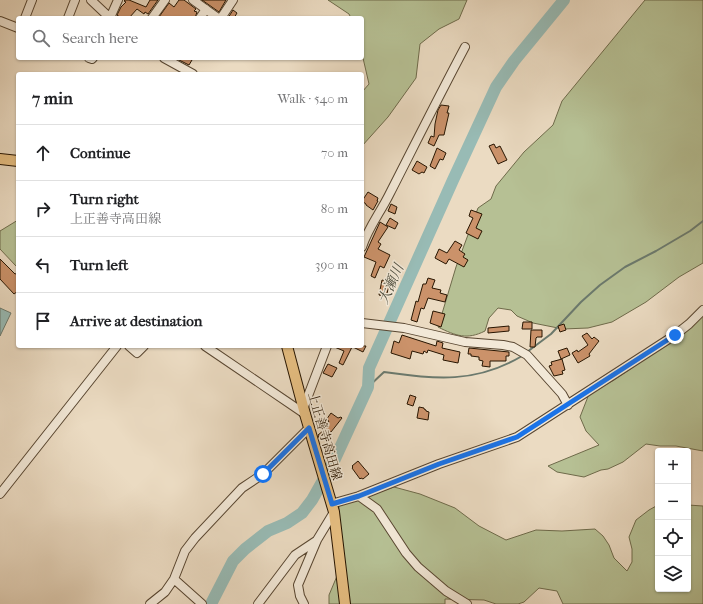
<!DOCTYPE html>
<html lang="en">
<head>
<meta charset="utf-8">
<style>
  :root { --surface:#fff; --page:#f6f6f6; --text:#202124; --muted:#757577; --line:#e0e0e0 }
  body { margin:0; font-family:"IM FELL French Canon","Noto Serif JP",serif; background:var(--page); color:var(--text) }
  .controls { position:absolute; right:12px; bottom:12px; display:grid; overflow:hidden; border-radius:4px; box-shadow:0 1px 3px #0004 }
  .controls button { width:36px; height:36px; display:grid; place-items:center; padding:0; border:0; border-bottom:1px solid var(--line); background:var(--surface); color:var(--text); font:20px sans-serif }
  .stop { position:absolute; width:12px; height:12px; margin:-9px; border:3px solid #1a73e8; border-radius:50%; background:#fff }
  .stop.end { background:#1a73e8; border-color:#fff; box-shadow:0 1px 4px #0008 }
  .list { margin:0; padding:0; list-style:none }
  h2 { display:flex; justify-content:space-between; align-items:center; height:52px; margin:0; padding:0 16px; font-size:17px }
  h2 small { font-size:13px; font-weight:400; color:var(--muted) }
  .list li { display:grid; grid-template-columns:26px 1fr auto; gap:12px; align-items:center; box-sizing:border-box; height:56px; padding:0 16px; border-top:1px solid var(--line) }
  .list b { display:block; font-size:15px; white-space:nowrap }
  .list p { margin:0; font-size:13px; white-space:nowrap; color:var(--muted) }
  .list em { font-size:13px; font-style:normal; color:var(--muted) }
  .icon { flex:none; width:22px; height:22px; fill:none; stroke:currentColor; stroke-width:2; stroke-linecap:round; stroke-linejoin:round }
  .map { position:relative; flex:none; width:703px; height:604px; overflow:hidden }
  .search { position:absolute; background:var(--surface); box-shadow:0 1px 3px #0004; left:16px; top:16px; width:348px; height:44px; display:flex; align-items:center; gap:10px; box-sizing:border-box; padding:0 14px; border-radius:4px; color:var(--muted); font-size:15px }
  .panel { position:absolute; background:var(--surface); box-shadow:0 1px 3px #0004; left:16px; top:72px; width:348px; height:276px; border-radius:4px }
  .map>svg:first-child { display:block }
  .green { fill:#b6c094; stroke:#6e6a4a }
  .water { fill:#98bbb5; stroke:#6b796d }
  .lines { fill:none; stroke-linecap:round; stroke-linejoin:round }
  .stream { stroke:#6b796d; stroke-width:2 }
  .river { stroke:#98bbb5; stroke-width:12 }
  .building { fill:#cb926a; stroke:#271501 }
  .minor-casing { stroke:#584631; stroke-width:10 }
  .major-casing { stroke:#271501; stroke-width:12 }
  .minor { stroke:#f2e8d7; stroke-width:8 }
  .major { stroke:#e6be81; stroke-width:10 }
  .route { stroke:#1a73e8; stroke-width:5 }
  .labels { text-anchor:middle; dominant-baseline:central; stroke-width:3; stroke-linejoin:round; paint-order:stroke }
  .street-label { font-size:13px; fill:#271501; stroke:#f2e8d7 }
  .water-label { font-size:14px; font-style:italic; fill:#4f4f40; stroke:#f2e8d7 }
</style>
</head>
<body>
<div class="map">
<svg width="703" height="604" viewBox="0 0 703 604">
  <rect width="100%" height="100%" fill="#ebdbc2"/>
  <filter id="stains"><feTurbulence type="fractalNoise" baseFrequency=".005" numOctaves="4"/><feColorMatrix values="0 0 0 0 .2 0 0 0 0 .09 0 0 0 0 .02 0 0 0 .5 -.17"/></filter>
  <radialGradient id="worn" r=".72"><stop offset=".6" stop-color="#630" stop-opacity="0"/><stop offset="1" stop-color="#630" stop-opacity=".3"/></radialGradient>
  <!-- green -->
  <path class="green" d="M328,0H467L459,19L439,29L420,44L416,78L388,117L362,146V92L369,84L363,58L362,18H351L349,14Z
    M645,0H703V263L679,277L646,302L612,322L588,328L563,329L533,323L517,316L511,310L498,308L489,318L485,331C467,340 456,336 438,327L456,267L478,208L491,199L496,186L524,152L553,125L562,101Z
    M18,220V265L16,266L0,249V231Z
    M703,316V451L676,446H660L646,444L623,462L608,469L601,470L584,477L557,472L548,466L599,445L586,431L580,417L589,394L614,380L666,345Z
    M394,487L420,494L455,508L479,526L506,540L536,530L562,531L595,529L603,536L609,545L614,558L627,571L632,562V549L629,537L636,520L649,510L658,505V589H688V505L703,506V604H563L557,591L539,588L524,602L518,604H496L484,600L445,599V604H329V595L337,576L339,506Z"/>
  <!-- water -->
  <path class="water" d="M0,308L11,313L0,336Z"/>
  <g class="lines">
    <!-- stream -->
    <path class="stream" d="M527,352L551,334L581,302L600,285L625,267L656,251L690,231L703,221
      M368,387L384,372C436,379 475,384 522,356"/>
    <!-- river -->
    <path class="river" d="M211,604L233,561L245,549L268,531L287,523L302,513L312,500L334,461L368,387L369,368L453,180L496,87L514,61L564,0"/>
  </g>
  <!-- building -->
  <path class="building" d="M125,0H129L146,7L150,0H158L148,14L145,12L144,14L137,9L129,18H121L117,15L121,7L126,2L124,1Z
    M179,0H184L196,9L194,11L197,12L195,18L159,17L169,3L174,7Z
    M202,0H226L219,12Z
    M233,10L237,13L234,18H228Z
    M180,58H189L192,60L189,65L179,60Z
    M441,105L449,106L447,113H449L444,135H439L434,146L428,143L431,136L434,137L435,124L438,110Z
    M494,144L496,148L500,146L507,160L498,164L489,146Z
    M437,148L446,153L443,160L440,159L435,169L430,166Z
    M417,161L427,167L424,173L422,172L419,174L412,170Z
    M368,192L378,198L377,201H378L373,210L366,205V204L362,201Z
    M391,204L397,207L395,214L388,211Z
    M471,210L482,214L476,228L482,231L478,239L466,233L473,218L469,216Z
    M390,218L398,223L395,229L386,225Z
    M380,222L388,227L378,242L381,244L378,249L390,255L384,268L380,266L375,278L371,276L376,262L364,257Z
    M455,241L462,245L459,250L465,254L463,257L468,260L464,267L449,259L446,264L435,258L439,249L447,253Z
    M0,259L15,274L18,273V291L14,294L0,279Z
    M428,278L435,280L432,288L441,290L440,293L447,295L445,302L428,298L424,309L421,308L417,322L411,320L416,301L418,302L423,284H426Z
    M382,280L390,282L386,297L379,295Z
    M433,311L445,314L441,327L430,323Z
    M523,322H532V329H522Z
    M564,324L566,330L560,332L558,326Z
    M509,326V331L488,333V328Z
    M531,330H542V337H537L536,338L535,347H530Z
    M587,333L592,339L594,337L599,341L589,354L590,356L578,363L572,353L577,350L578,352L588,345L582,336Z
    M402,335L436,346L437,341L443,343L442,348L460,352L458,363L443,360L444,355L428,350L427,353L424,351L423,354L412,351L410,359L391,353L394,341L399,343Z
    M332,346H349L352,347L343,365L339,363L344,351Z
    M351,346H366L363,352Z
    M469,348L509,352V356H506V361H490V367L482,366L483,361L479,360V357L471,356V354H468Z
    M567,348L570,355L561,359L558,351Z
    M562,359L565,370L562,371L563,374L554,376L549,366L552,365L551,362Z
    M328,364L337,368L332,377L323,373Z
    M410,395L416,397L413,406L407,404Z
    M419,407L424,408V409L426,410V411L429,412L428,420L417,418Z
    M331,413L338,418L341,417L342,418L331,432H330L320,440L318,435L329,426L327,424L329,421L326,420Z
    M358,461L369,474L363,479L361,478L360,479L352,468L353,467L352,466Z"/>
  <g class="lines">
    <defs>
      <path id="minor" d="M91,0L110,18
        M193,0L218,18
        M25,18L32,0
        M68,18L75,0
        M110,18L118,0
        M152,18L165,0
        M200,18L206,9
        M221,18L233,0
        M0,21L18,28
        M89,58L92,59L93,58
        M164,58L193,74
        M362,247C368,228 380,213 389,195C414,146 439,96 465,47
        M362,323L404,328L465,342L503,345L513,347L527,355L562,394L568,405
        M129,346L137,353L144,346
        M205,346L305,414
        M303,409L327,346
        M0,494L117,346
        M359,496L377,509L406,553L418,567L446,591L467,604
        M331,504L359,496L439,464L517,437L675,335L689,324L703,310
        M174,579L202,604
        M150,604L165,592L174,579L185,551L195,538L242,488L263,474L309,428
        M258,604L295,555L316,541
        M304,604L300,596L298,585L317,540L334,512"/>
      <path id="major" d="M0,159L18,161
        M287,346L305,414L334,512L345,604"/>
    </defs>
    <!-- minor casing -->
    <use href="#minor" class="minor-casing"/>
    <!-- major casing -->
    <use href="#major" class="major-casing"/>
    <!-- minor -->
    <use href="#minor" class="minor"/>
    <!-- major -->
    <use href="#major" class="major"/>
  </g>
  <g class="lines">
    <!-- route -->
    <path class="route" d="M263,474L309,428L332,504L359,496L439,464L517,437L675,335"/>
  </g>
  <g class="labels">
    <!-- street labels -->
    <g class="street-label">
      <text transform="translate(325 436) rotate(74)">上正善寺高田線</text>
    </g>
    <!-- water labels -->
    <g class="water-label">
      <text transform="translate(391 284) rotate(-66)">大瀬川</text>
    </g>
  </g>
  <rect width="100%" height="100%" filter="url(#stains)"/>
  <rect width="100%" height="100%" fill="url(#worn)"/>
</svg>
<div class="controls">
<button>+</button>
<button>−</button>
<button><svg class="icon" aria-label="locate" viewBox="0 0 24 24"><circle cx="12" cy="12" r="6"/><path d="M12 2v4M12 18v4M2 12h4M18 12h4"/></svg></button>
<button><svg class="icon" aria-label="layers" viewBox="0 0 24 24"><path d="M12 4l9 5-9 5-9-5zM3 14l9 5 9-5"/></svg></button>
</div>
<div class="stop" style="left:263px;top:474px"></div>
<div class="stop end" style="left:675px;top:335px"></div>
<div class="search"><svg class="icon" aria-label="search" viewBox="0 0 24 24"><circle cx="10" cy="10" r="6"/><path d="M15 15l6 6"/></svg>Search here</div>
<section class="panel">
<h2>7 min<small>Walk · 540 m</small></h2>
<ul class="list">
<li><svg class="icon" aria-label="ahead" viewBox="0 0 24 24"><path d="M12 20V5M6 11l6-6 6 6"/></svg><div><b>Continue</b></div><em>70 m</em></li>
<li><svg class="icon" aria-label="right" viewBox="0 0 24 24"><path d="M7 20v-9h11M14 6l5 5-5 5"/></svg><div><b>Turn right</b><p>上正善寺高田線</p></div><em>80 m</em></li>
<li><svg class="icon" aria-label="left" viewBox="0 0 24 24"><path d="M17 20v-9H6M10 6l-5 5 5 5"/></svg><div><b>Turn left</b></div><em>390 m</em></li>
<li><svg class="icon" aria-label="arrive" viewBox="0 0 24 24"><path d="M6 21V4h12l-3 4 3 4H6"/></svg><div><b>Arrive at destination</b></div></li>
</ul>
</section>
</div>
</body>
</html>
